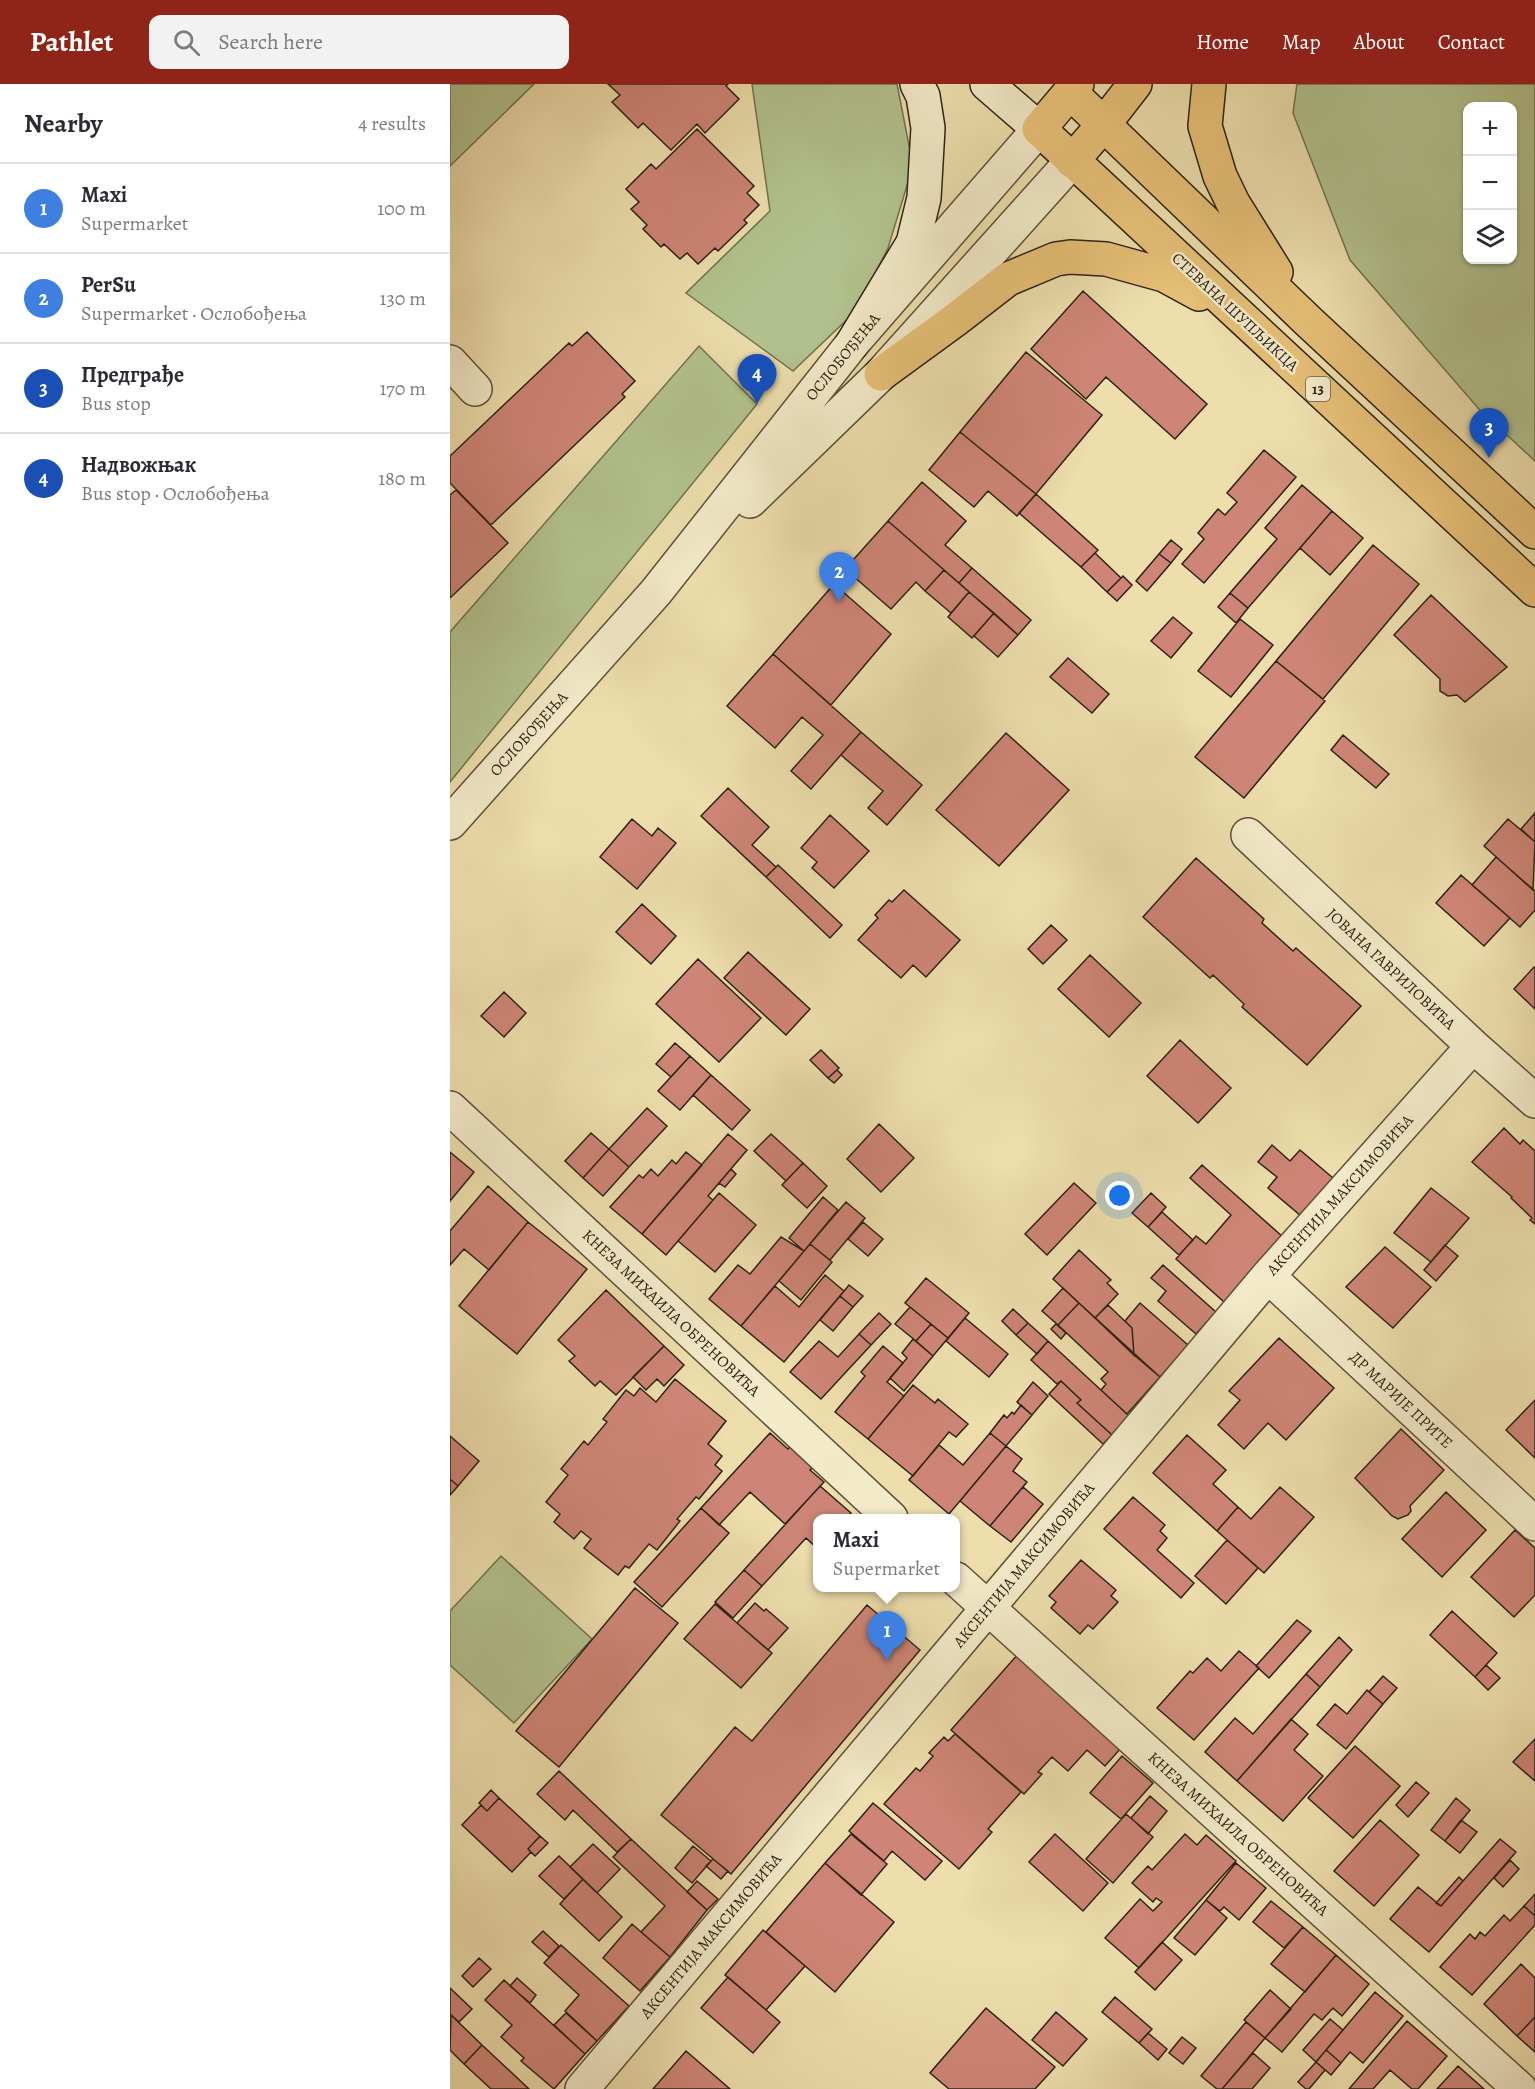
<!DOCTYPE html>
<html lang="en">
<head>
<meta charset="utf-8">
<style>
  :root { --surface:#fff; --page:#f2f2f3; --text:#2b2b33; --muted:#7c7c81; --line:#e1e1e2; --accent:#8f2418 }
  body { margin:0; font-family:Alegreya,serif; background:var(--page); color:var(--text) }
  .controls { position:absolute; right:18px; top:18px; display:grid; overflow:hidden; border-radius:12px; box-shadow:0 2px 4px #0004 }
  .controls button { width:54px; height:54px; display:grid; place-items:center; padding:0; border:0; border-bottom:2px solid var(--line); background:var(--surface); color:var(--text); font:30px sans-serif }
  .you { position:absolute; left:670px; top:1112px; width:21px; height:21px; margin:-15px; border:4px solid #fff; border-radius:50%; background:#1a73e8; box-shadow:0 0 0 9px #1a73e833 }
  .badge { display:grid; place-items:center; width:39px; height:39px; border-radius:50%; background:var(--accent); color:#fff; font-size:20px; font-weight:700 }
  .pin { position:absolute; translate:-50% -50px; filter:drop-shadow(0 2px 3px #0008) }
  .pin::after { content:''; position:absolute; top:32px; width:21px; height:18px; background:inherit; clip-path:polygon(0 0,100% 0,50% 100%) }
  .popup { position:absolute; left:363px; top:1430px; width:147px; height:78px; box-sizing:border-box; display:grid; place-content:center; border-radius:12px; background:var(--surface); filter:drop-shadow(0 2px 4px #0005); font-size:20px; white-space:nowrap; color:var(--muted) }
  .popup b { font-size:22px; color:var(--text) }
  .popup::after { content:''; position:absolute; left:50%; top:100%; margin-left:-12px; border:12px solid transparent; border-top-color:var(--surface) }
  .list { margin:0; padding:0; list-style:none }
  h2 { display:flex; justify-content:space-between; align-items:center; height:78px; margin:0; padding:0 24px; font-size:26px }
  h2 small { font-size:20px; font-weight:400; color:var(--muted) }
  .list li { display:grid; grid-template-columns:39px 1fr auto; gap:18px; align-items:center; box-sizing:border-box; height:90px; padding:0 24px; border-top:2px solid var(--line) }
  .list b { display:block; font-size:22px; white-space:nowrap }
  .list p { margin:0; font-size:20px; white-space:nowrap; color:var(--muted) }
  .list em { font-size:20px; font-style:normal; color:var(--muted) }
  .icon { flex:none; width:33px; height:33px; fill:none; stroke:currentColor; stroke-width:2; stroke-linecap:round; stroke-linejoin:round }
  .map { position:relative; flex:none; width:1085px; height:2005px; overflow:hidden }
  header { display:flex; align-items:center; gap:36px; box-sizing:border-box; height:84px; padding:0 30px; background:var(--accent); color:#fff }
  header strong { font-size:28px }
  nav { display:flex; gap:33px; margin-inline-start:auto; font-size:21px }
  .search { width:420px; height:54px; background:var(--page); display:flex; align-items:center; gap:15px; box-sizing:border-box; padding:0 21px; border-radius:12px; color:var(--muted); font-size:22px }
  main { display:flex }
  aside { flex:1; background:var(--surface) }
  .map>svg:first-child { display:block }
  .green { fill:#b2c28e; stroke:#707252; stroke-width:1.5; fill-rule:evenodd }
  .building { fill:#ce8577; stroke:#2d2217; stroke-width:1.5 }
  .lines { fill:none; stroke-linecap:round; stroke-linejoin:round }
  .minor-casing { stroke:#5d513c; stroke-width:36 }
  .tertiary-casing { stroke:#5d513c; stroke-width:36 }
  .secondary-casing { stroke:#2d2217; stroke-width:36 }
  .primary-casing { stroke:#2d2217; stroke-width:36 }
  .minor { stroke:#f3eac9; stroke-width:33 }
  .tertiary { stroke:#f3eac9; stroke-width:33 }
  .secondary { stroke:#f3eac9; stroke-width:33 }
  .primary { stroke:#e6bf76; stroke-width:33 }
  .labels { text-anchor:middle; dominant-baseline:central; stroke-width:5; stroke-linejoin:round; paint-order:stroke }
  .shield { fill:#f3eac9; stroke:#685e4c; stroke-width:1.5 }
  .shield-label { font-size:15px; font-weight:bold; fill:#2d2217 }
  .street-label { font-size:16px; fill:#2d2217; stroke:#f3eac9 }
</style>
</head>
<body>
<header>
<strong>Pathlet</strong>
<div class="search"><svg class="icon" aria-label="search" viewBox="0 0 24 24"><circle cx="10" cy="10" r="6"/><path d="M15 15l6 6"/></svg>Search here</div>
<nav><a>Home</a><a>Map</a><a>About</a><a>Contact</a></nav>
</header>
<main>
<aside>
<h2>Nearby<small>4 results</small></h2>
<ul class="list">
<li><span class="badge" style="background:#3f7fe0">1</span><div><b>Maxi</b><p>Supermarket</p></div><em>100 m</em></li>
<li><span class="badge" style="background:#3f7fe0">2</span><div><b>PerSu</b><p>Supermarket · Ослобођења</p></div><em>130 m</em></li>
<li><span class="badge" style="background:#1a4fb4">3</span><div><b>Предграђе</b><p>Bus stop</p></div><em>170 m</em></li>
<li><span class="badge" style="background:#1a4fb4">4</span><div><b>Надвожњак</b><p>Bus stop · Ослобођења</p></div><em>180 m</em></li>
</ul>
</aside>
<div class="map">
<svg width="1085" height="2005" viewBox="0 0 1085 2005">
  <rect width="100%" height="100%" fill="#eddeac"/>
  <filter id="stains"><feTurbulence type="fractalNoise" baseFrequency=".00333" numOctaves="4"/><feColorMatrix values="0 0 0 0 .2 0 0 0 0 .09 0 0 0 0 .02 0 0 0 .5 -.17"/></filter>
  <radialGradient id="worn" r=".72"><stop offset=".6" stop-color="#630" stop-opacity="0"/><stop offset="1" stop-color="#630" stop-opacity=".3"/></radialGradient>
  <!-- green -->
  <path class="green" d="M0,0H84L0,82Z
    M302,0H447L463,82L438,164L407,226L343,287L236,209L320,127Z
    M847,0H1085V377L1058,352L1047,346L900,176L843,29ZM1062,22V176H1018V22Z
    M249,262L307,320L0,698V548Z
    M51,1472L142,1555L64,1639L0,1581V1527Z"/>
  <!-- building -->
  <path class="building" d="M158,0H278L276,2L289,15L255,49L247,40L221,66L193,39L188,44L162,18L170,11Z
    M247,45L304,102L297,109L309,121L294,136L297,139L268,167L265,164L248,180L237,169L230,175L214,160L211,163L193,145L197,141L181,125L189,118L176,105L201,80L206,85Z
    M633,207L757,320L725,355L656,293L636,315L581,265Z
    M137,248L185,297L172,310L175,313L41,441L0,399V372L119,259L122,262Z
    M576,268L652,331L586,410L510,348Z
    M510,348L586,410L567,432L538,407L524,423L479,386Z
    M814,366L846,393L754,499L732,480L754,455L748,449L768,425L775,431L787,418L777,409Z
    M472,398L516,437L495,461L522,484L509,499L438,437Z
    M852,401L882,427L798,524L780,509L827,455L815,444Z
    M6,406L58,459L0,514V411Z
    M586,410L648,466L631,483L569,429Z
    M882,427L913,454L880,491L850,464Z
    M438,437L494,486L475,507L466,498L441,525L395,485Z
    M721,456L732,465L721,479L709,470Z
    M923,461L969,500L873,615L826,577Z
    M645,469L671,494L657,508L631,483Z
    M709,470L721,479L697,507L686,497Z
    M522,484L581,536L568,551L509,499Z
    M494,486L519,508L501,529L475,507Z
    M673,492L682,501L667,517L657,508Z
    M384,500L441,550L381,621L323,570Z
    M519,508L544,529L522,554L498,533Z
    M780,509L798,524L786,539L768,523Z
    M981,511L1057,583L1015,618L1007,611L998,612L990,607V595L944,551Z
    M544,529L568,551L548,573L524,552Z
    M723,533L742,549L721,574L701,557Z
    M790,535L823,561L781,613L748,587Z
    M323,570L411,648L361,705L341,687L373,651L352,633L325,664L277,622Z
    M618,574L659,610L642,629L600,593Z
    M826,577L875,617L794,714L745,673Z
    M411,648L472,701L437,741L418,724L433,707L391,671Z
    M556,649L619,706L549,782L486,726Z
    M893,651L939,690L926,704L881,666Z
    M278,704L319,743L302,761L326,783L316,793L251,732Z
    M1085,729V758L1071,745Z
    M380,731L419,767L384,804L362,784L367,778L351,764Z
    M182,735L202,752L208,744L226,759L187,805L150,773Z
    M1058,735L1085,758L1083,806L1034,762Z
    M1046,773L1085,807V826L1070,843L1022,801Z
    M746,774L814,835L812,839L843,867L846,864L911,922L857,981L792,923L794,920L763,891L760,894L693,833Z
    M328,781L392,841L380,854L316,793Z
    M1011,791L1060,834L1034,862L986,819Z
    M454,806L510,856L476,893L463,881L451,894L408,856L428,834L425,831L439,816L442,818Z
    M192,820L226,852L201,880L166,848Z
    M601,841L617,856L593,880L578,865Z
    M298,868L360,925L336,951L274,894Z
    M640,871L691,919L659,953L608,905Z
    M248,875L311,934L269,978L206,920Z
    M1084,883L1085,884V925L1064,905Z
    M54,908L76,929L54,953L31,932Z
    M730,956L781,1004L748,1039L697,992Z
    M225,959L240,972L221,993L206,980Z
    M371,966L389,984L378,994L360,976Z
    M240,972L261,991L230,1026L208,1007Z
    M387,986L392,991L384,999L378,994Z
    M261,991L300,1026L282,1046L243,1011Z
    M197,1024L217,1042L179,1083L159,1065Z
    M429,1040L464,1074L431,1108L397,1075Z
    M1054,1044L1070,1060L1073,1056L1085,1067V1140L1080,1136L1082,1134L1061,1114L1062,1113L1022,1078Z
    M141,1049L159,1065L133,1094L115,1077Z
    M278,1050L297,1066L258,1112L263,1116L216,1171L192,1150Z
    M321,1050L353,1079L336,1097L304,1067Z
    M822,1061L840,1077L850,1066L883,1094L851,1132L818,1104L827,1093L808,1078Z
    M159,1065L179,1083L153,1112L133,1094Z
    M0,1068L24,1088L0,1117Z
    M236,1068L252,1081L192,1150L160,1123L189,1091L193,1094L201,1085L208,1092L222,1076L226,1080Z
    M353,1079L377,1102L357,1124L332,1101Z
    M752,1081L833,1153L774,1218L726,1175L746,1152L756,1160L781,1131L740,1094Z
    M281,1085L286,1090L275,1103L269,1099Z
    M624,1099L646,1119L597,1171L575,1150Z
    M38,1102L78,1138L39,1186L14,1165L0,1181V1147Z
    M981,1104L1019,1134L981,1178L944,1149Z
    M269,1109L306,1141L265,1188L228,1157Z
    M701,1109L716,1123L698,1143L682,1129Z
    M373,1113L388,1126L354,1167L339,1154Z
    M396,1118L415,1134L380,1176L360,1160Z
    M712,1128L743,1156L729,1171L698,1143Z
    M78,1138L137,1185L67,1270L9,1222Z
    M413,1138L433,1155L418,1172L398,1155Z
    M331,1153L354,1167L291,1242L259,1215L288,1181L300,1190Z
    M360,1160L382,1178L351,1216L329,1197Z
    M995,1161L1008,1172L986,1197L974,1186Z
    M935,1163L981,1203L943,1244L896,1203Z
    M629,1166L661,1196L657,1199L668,1210L645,1234L603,1195Z
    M713,1181L766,1228L746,1250L708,1217L716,1207L701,1194Z
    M375,1191L394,1207L334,1278L291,1242L325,1202L349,1223Z
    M476,1194L519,1229L498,1254L455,1219Z
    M399,1201L413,1212L403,1223L390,1212Z
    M613,1204L629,1219L608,1241L592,1227Z
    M156,1206L214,1262L166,1311L150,1297L145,1302L119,1277L125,1272L108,1256Z
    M390,1212L403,1223L383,1247L370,1236Z
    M629,1219L710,1293L677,1330L651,1306L656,1300L651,1295L658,1288L608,1241Z
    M690,1219L738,1261L710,1293L684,1271L682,1244L675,1237Z
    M658,1221L682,1244L684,1271L645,1234Z
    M460,1223L481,1240L466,1257L445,1240Z
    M563,1225L578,1239L566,1251L552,1237Z
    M429,1229L441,1240L421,1261L409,1250Z
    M515,1234L558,1270L539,1293L496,1257Z
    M578,1239L598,1257L587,1270L566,1251Z
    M481,1240L498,1254L483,1272L466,1257Z
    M606,1240L616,1249L611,1255L601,1245Z
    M409,1250L421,1261L371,1315L340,1288L369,1257L388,1273Z
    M829,1254L884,1304L836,1356L818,1339L794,1365L768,1341L790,1316L779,1307Z
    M463,1255L483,1272L454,1307L440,1294L457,1274L452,1269Z
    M598,1257L679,1332L662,1351L627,1319L631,1316L611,1297L607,1300L581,1276Z
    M214,1262L234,1281L214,1302L207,1295L196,1306L183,1293Z
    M433,1262L453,1279L437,1298L454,1312L418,1355L385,1328L415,1292L411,1288Z
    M225,1295L276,1337L258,1360L272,1372L265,1381L272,1387L249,1415L246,1413L227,1435L230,1437L207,1466L199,1460L179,1484L175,1482L168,1491L134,1464L141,1455L131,1447L124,1455L104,1438L110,1430L96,1418L118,1391L111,1385L134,1357L138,1361L157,1338L153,1335L176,1306L184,1312L190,1304L206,1318Z
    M611,1297L631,1316L627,1319L662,1351L653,1360L599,1310Z
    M583,1298L598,1312L582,1331L567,1318Z
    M463,1301L485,1319L488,1315L518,1340L506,1353L499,1348L463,1392L418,1355Z
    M1085,1316V1374L1056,1346Z
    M571,1321L582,1331L556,1362L540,1349L554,1331L557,1334L562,1328L564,1330Z
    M951,1345L994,1386L960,1422L961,1427L958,1431L948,1435L942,1432L905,1394Z
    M320,1349L338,1365L342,1360L365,1381L360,1386L374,1398L335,1440L300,1408L269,1441L251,1424Z
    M540,1349L556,1362L499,1430L459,1396L489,1361L513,1381Z
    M737,1351L776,1386L763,1400L788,1423L767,1447L703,1389Z
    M0,1352L29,1377L8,1402L0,1395Z
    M556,1362L572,1375L563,1387L577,1398L540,1442L510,1417Z
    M0,1395L8,1402L0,1411Z
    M370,1402L401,1429L396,1434H368V1465L356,1454L312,1502L294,1486Z
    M573,1403L593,1420L561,1458L540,1442Z
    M830,1403L864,1433L814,1489L767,1447L788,1423L801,1435Z
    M996,1408L1036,1446L992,1493L952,1455Z
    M683,1413L715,1441L710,1447L717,1454L707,1466L744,1499L731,1514L654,1445Z
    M251,1424L279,1449L212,1523L184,1498Z
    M1065,1446L1085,1464V1511L1064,1533L1021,1493Z
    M777,1456L808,1484L776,1520L745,1492Z
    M631,1476L666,1506L661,1512L668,1518L643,1545L638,1541L630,1550L601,1524L606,1518L599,1512Z
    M294,1486L312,1502L283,1534L265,1518Z
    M185,1504L228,1539L109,1683L66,1647Z
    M305,1519L314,1527L316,1525L338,1544L318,1566L287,1539Z
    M265,1520L322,1569L291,1604L234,1555Z
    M417,1521L470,1566L281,1790L211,1731L285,1643L302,1657Z
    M1002,1527L1047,1569L1025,1593L980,1551Z
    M847,1536L861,1547L819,1594L806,1582Z
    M889,1553L902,1566L870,1603L856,1590Z
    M789,1567L809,1584L744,1656L707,1624L740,1587L743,1589L757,1574L771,1587Z
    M569,1569L629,1622L625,1626L648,1646L652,1641L671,1664L655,1682L637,1666L618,1687L602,1673L588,1688L592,1690L574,1710L501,1646Z
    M1036,1581L1050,1594L1038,1606L1025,1593Z
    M856,1590L870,1603L787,1697L755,1668L785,1634L803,1650Z
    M933,1592L947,1604L933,1620L919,1608Z
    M917,1606L933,1620L896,1665L867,1641L885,1620L897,1630Z
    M841,1635L858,1650L844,1666L873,1692L833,1737L787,1697Z
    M505,1650L571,1708L538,1745L542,1748L509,1785L434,1720L466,1684L470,1687L483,1672L479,1669L494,1653L498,1657Z
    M1085,1655V1697L1063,1678Z
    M905,1662L950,1702L903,1754L858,1714Z
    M672,1672L703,1699L671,1735L640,1709Z
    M109,1687L181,1755L167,1768L123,1726L115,1736L87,1710Z
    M966,1698L979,1709L958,1733L946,1721Z
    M41,1706L49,1714L37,1727L29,1719Z
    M700,1712L717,1727L698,1750L681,1734Z
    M49,1714L90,1752L78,1765L81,1768L62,1788L12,1741L31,1721L37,1727Z
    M1006,1714L1020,1726L995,1757L981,1746Z
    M423,1719L492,1777L475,1796L442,1767L434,1777L399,1747Z
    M676,1730L703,1753L663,1799L636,1775Z
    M930,1736L969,1771L924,1822L884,1787Z
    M1011,1736L1027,1748L1010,1769L995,1757Z
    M401,1750L437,1780L411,1811L375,1779Z
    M605,1750L658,1799L633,1827L579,1778Z
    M735,1750L747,1761L756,1751L786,1777L689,1884L655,1854L690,1815L703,1827L712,1818L706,1814L703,1818L682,1799L698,1782L702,1786Z
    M90,1752L98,1759L85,1772L78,1765Z
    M181,1755L257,1826L220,1873L191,1848L215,1822L163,1773Z
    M1050,1755L1066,1768L979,1868L940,1835L968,1803L991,1822Z
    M143,1760L170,1785L147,1809L120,1783Z
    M243,1762L261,1777L242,1799L225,1784Z
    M109,1772L133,1795L114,1815L89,1792Z
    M263,1775L278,1787L271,1795L256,1782Z
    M1060,1776L1069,1785L1053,1803L1044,1794Z
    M375,1779L444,1838L385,1908L316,1848Z
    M786,1779L816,1804L789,1836L774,1823L770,1827L756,1816Z
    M1009,1793L1013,1797L991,1822L986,1819Z
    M133,1795L172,1833L149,1857L110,1820Z
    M247,1797L268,1815L257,1826L237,1808Z
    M1085,1810V1832L1074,1822Z
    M756,1816L777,1834L745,1871L724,1854Z
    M821,1817L853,1843L834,1864L803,1838Z
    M1074,1822L1085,1832V1841L1022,1911L990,1883L1020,1850L1025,1855L1030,1848L1035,1852L1054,1831L1060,1837Z
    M182,1840L220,1873L190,1907L153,1874Z
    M853,1843L886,1871L855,1908L821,1880Z
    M313,1846L355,1882L316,1926L275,1891Z
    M93,1847L109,1862L99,1873L82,1858Z
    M712,1858L732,1876L705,1906L685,1888Z
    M111,1861L179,1922L147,1957L115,1927L129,1911L94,1879Z
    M886,1871L919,1900L892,1932L883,1924L872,1936L864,1930L832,1968L815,1954Z
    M29,1874L41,1885L23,1903L12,1892Z
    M1071,1880L1085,1894V1933L1067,1952L1034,1920Z
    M278,1893L330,1938L303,1969L251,1924Z
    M67,1894L86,1911L80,1919L60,1902Z
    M54,1896L135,1970L104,2005L71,1977L74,1974L51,1953L62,1941L35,1916Z
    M0,1904L22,1925L9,1938L0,1930Z
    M820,1906L841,1925L815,1954L794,1936Z
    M925,1908L953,1932L913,1979L900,1968L891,1979L876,1966Z
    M665,1913L702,1945L689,1959L652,1928Z
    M536,1924L605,1983L585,2005H499L480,1989Z
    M606,1928L637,1955L613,1982L582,1956Z
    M116,1929L147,1957L135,1970L104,1941Z
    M1,1931L32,1961L14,1980L0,1966Z
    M1085,1933V1968L1067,1952Z
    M880,1935L893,1946L866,1978L853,1966Z
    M957,1937L997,1972L968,2005H962L940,1986L923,2005H899Z
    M796,1938L815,1954L772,2005H767L751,1992Z
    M698,1949L717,1965L708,1976L689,1959Z
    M732,1953L746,1964L733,1980L719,1969Z
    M32,1961L79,2005H41L14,1980Z
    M876,1966L891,1979L881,1991L866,1978Z
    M236,1967L280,2005H203Z
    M803,1969L820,1984L802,2005H772Z
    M866,1978L875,1986L859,2005H856L848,1998Z
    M1008,1982L1034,2005H987Z"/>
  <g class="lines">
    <defs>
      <path id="minor" d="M0,278L25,305
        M798,751L1023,962L1085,1017
        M0,1024L441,1434
        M818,1192L1085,1440
        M506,1495L1070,2005
        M132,2005L818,1192L1023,962"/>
      <path id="tertiary" d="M300,417L431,290L622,77
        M0,739L206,508L402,260L589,45"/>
      <path id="secondary" d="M537,0L589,45
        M402,260L463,159L474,114L478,44L473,12L467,0"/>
      <path id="primary" d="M627,0L589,45L1085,506
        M759,0L755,42L770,92L783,119L826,188
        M620,8L858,237L1085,448
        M622,77L654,40L685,0
        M431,290L505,236L558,195L606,175L620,173L656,175L714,191L749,210"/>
    </defs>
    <!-- minor casing -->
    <use href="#minor" class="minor-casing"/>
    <!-- tertiary casing -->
    <use href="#tertiary" class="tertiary-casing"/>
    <!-- secondary casing -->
    <use href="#secondary" class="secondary-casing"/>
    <!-- primary casing -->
    <use href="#primary" class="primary-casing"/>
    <!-- minor -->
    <use href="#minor" class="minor"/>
    <!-- tertiary -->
    <use href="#tertiary" class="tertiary"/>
    <!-- secondary -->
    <use href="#secondary" class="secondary"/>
    <!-- primary -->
    <use href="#primary" class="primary"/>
  </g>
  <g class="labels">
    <!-- shield labels -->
    <rect class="shield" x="856" y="293" width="24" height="24" rx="4.5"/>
    <g class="shield-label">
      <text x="868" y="305">13</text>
    </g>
    <!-- street labels -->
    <g class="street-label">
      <text transform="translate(785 228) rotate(43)">СТЕВАНА ШУПЉИКЦА</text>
      <text transform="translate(393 273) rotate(-51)">ОСЛОБОЂЕЊА</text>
      <text transform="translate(79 650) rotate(-48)">ОСЛОБОЂЕЊА</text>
      <text transform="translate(941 885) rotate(43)">ЈОВАНА ГАВРИЛОВИЋА</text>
      <text transform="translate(890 1111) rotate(-48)">АКСЕНТИЈА МАКСИМОВИЋА</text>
      <text transform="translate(221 1229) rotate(43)">КНЕЗА МИХАИЛА ОБРЕНОВИЋА</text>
      <text transform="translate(951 1316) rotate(43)">ДР МАРИЈЕ ПРИТЕ</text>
      <text transform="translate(574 1481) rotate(-50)">АКСЕНТИЈА МАКСИМОВИЋА</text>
      <text transform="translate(788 1750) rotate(42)">КНЕЗА МИХАИЛА ОБРЕНОВИЋА</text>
      <text transform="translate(261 1852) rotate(-50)">АКСЕНТИЈА МАКСИМОВИЋА</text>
    </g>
  </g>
  <rect width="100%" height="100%" filter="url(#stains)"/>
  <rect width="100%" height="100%" fill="url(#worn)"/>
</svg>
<div class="controls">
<button>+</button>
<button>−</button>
<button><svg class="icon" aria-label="layers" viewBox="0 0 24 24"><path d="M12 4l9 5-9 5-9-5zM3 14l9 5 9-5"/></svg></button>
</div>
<div class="you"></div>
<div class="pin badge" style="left:437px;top:1577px;background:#3f7fe0">1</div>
<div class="popup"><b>Maxi</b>Supermarket</div>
<div class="pin badge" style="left:389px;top:518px;background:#3f7fe0">2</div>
<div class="pin badge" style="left:1039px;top:374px;background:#1a4fb4">3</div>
<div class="pin badge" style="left:307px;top:320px;background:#1a4fb4">4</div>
</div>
</main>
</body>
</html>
